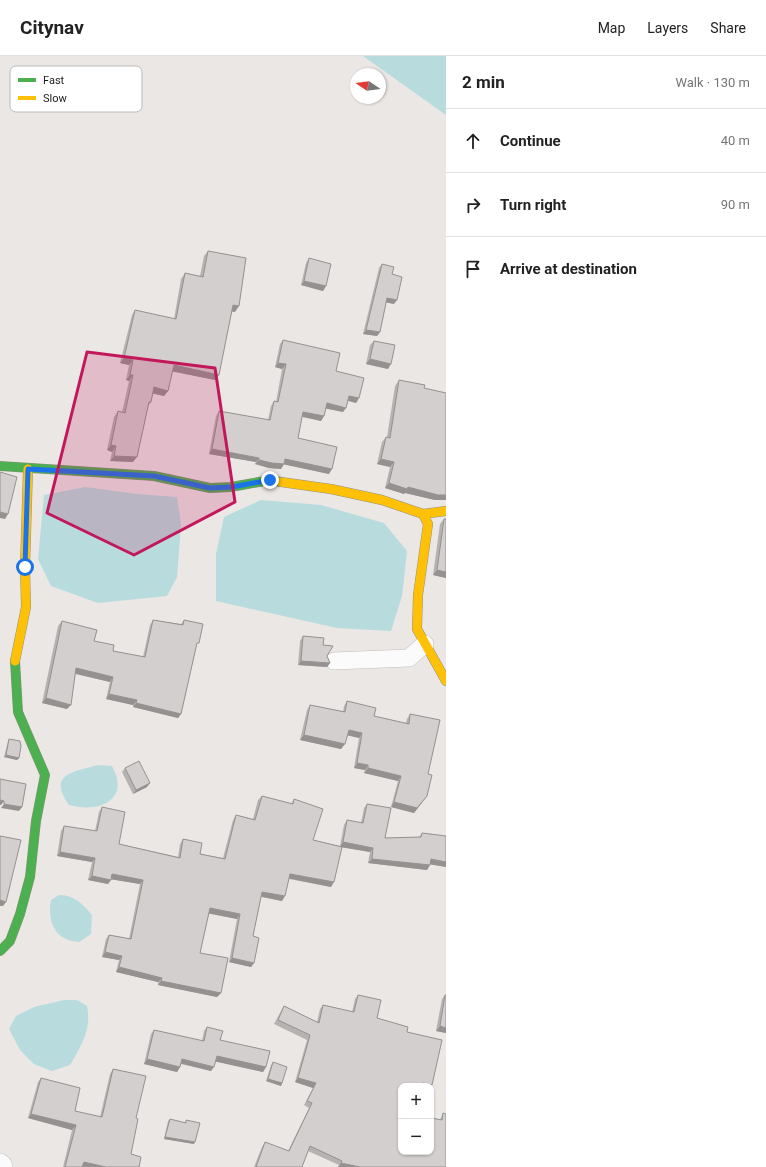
<!DOCTYPE html>
<html lang="en">
<head>
<meta charset="utf-8">
<style>
  :root { --surface:#fff; --page:#f6f6f6; --text:#222; --muted:#767676; --line:#e0e0e0 }
  body { margin:0; font-family:Roboto,sans-serif; background:var(--page); color:var(--text) }
  .controls { position:absolute; right:12px; bottom:12px; display:grid; overflow:hidden; border-radius:8px; box-shadow:0 1px 3px #0004 }
  .controls button { width:36px; height:36px; display:grid; place-items:center; padding:0; border:0; border-bottom:1px solid var(--line); background:var(--surface); color:var(--text); font:20px sans-serif }
  .compass { position:absolute; left:350px; top:12px; width:36px; height:36px; border-radius:50%; background:var(--surface); box-shadow:0 1px 3px #0004; rotate:283deg }
  .stop { position:absolute; width:12px; height:12px; margin:-9px; border:3px solid #1a73e8; border-radius:50%; background:#fff }
  .stop.end { background:#1a73e8; border-color:#fff; box-shadow:0 1px 4px #0008 }
  .list { margin:0; padding:0; list-style:none }
  h2 { display:flex; justify-content:space-between; align-items:center; height:52px; margin:0; padding:0 16px; font-size:17px }
  h2 small { font-size:13px; font-weight:400; color:var(--muted) }
  .list li { display:grid; grid-template-columns:26px 1fr auto; gap:12px; align-items:center; box-sizing:border-box; height:64px; padding:0 16px; border-top:1px solid var(--line) }
  .list b { display:block; font-size:15px; white-space:nowrap }
  .list em { font-size:13px; font-style:normal; color:var(--muted) }
  .icon { flex:none; width:22px; height:22px; fill:none; stroke:currentColor; stroke-width:2; stroke-linecap:round; stroke-linejoin:round }
  .map { position:relative; flex:none; width:446px; height:1111px; overflow:hidden }
  header { display:flex; align-items:center; gap:24px; box-sizing:border-box; height:56px; padding:0 20px; background:var(--surface); border-bottom:1px solid var(--line) }
  header strong { font-size:19px }
  nav { display:flex; gap:22px; margin-inline-start:auto; font-size:14px }
  main { display:flex }
  aside { flex:1; background:var(--surface) }
  .map>svg:first-child { display:block }
  .water { fill:#b8dcdd }
  .lines { fill:none; stroke-linecap:round; stroke-linejoin:round }
  .street-casing { stroke:#c0bebd; stroke-width:18 }
  .fast-casing { stroke:#94917e; stroke-width:10 }
  .slow-casing { stroke:#94917e; stroke-width:10 }
  .street { stroke:#fcfbfb; stroke-width:17 }
  .fast { stroke:#4caf50; stroke-width:9 }
  .slow { stroke:#ffc107; stroke-width:9 }
  .wall { fill:#b5b2b1 }
  .shaded-wall { fill:#949190 }
  .building { fill:#d3cfce; stroke:#949190 }
  .route { stroke:#1a73e8; stroke-width:5 }
  .marked { fill:#c2185b; fill-opacity:0.2; stroke:#c2185b; stroke-width:3; stroke-linejoin:round }
  .key { fill:#fff; stroke:#bbb; stroke-width:1 }
  .key-label { font-size:11px; fill:#1c1c1c }
</style>
</head>
<body>
<header>
<strong>Citynav</strong>
<nav><a>Map</a><a>Layers</a><a>Share</a></nav>
</header>
<main>
<div class="map">
<svg width="446" height="1111" viewBox="0 0 446 1111">
  <rect width="100%" height="100%" fill="#eae7e5"/>
  <!-- water -->
  <path class="water" d="M363,0H446V59Z
    M85,431L137,438L177,441L181,468L177,521L167,540L98,547L51,530L38,503L44,439Z
    M261,444L321,449L384,467L407,495L402,540L391,575L337,572L216,545V498L224,461Z
    M98,709L112,710C131,745 98,757 69,749C47,718 73,716 98,709Z
    M59,839C74,839 82,847 92,859L91,878L79,886C75,885 70,885 66,883C51,877 48,857 51,844Z
    M64,944H77L87,950C92,972 81,991 70,1009L52,1015L34,1008L20,994L9,973L16,960L34,951Z"/>
  <g class="lines">
    <defs>
      <path id="street" d="M334,605L409,602L425,588
        M0,1106L3,1108L4,1111"/>
      <path id="fast" d="M0,410L154,420L210,432L231,431L270,424L281,426
        M0,895L10,885L20,858L30,821L36,765L45,719L18,656L15,605"/>
      <path id="slow" d="M281,426L331,433L382,444L423,458L446,455
        M423,458L428,468L418,539L417,573L446,625
        M15,605L26,551L25,511L28,413"/>
    </defs>
    <!-- street casing -->
    <use href="#street" class="street-casing"/>
    <!-- fast casing -->
    <use href="#fast" class="fast-casing"/>
    <!-- slow casing -->
    <use href="#slow" class="slow-casing"/>
    <!-- street -->
    <use href="#street" class="street"/>
    <!-- fast -->
    <use href="#fast" class="fast"/>
    <!-- slow -->
    <use href="#slow" class="slow"/>
  </g>
  <!-- wall -->
  <path class="wall" d="M208,195L235,256L232,255L215,324L172,315L168,335L164,340L153,337L151,346L147,351L133,406L110,405L112,396L107,394L114,361L118,355L122,356L129,325L126,324L129,309L120,307L132,259L135,254L174,263L181,223L185,217L200,220L204,200Z
    M309,202L326,230L323,235L301,229L306,207Z
    M382,208L392,218L394,248L386,246L380,276L377,280L363,278L379,212Z
    M283,284L336,315L359,342L356,347L348,345L343,356L326,352L324,360L321,365L302,361L298,382L329,418L284,408L281,413L269,412L255,408L256,406L209,398L216,360L219,355L268,364L271,350L274,345L276,346L282,313L275,311L280,288Z
    M374,285L388,313L366,308L370,289Z
    M399,324L424,332L435,444L405,437L404,438L385,432L390,411L377,408L382,386L386,381H387L395,330Z
    M444,463L446,522L433,519L440,468Z
    M153,564L181,568L184,564L196,591L181,658L178,662L133,651V649L106,643L110,626L75,618L67,653L42,647L58,570L62,565L94,585L113,595L143,601L150,569Z
    M303,580L323,589L330,607L327,611L298,609L300,585Z
    M347,645L374,660L406,667L407,663L410,658L428,718L427,740L414,757L391,751L398,725L364,717L365,714L354,712L359,682L348,679L341,693L300,684L307,654L310,649L343,656L344,650Z
    M9,683L19,702L17,704L4,701L8,685Z
    M125,712L147,731L133,738L122,716Z
    M262,740L291,748L294,743L313,784L340,790L344,769L347,764L361,767L364,752L367,748L385,782L419,781L422,777L446,780V778V811L430,808L427,814L368,807L370,796L342,791L331,831L289,823L282,845L261,841L253,880L254,907L251,911L229,906L237,863L209,857L200,897L221,937L217,941L158,929V926L116,916L119,904L102,901L106,883L109,879L129,883L140,828L111,823L108,828L88,824L92,806L57,800L61,775L64,770L95,775L99,756L102,751L119,788L178,801L180,788L183,783L200,798L223,802L233,764L236,759L253,763L258,744Z
    M358,939L377,962L407,976L401,1030V1096L440,1064L443,1057L446,1111H338L339,1109L308,1095L302,1111H254L262,1091L265,1086L288,1095L309,1052L304,1049L313,1032L295,1026L307,984L274,968L281,955L284,950L317,966L320,953L323,949L352,956L355,943Z
    M445,939L446,977L436,975L442,943Z
    M207,971L220,984L266,1011L263,1016L215,1005L211,1015L181,1008L180,1011L177,1016L144,1008L151,978L154,974L202,985L204,975Z
    M273,1006L282,1027L281,1030L266,1025L271,1009Z
    M113,1013L146,1020L82,1111H63L72,1074L28,1062L38,1026L41,1022L75,1055L100,1061L110,1018Z
    M170,1063L185,1067L186,1064L194,1088L164,1083L168,1065Z"/>
  <!-- shaded-wall -->
  <path class="shaded-wall" d="M304,225L326,230L323,235L301,229Z
    M387,242L397,244L394,248L384,246Z
    M233,249L239,250L235,256L229,255Z
    M366,274L380,276L377,280L363,278Z
    M124,302L133,304L129,309L120,307Z
    M370,303L391,308L388,313L366,308Z
    M278,307L286,308L282,313L275,311Z
    M174,309L219,319L215,324L170,315Z
    M130,319H133L129,325L126,324Z
    M154,331L168,335L164,340L150,337Z
    M349,340L359,342L356,347L346,344Z
    M327,347L346,352L343,356L323,352Z
    M303,356L324,360L321,365L300,360Z
    M111,389L116,390L112,396L107,394Z
    M212,393L259,402L256,406L209,398Z
    M114,400L137,401L133,406L110,405Z
    M285,403L332,413L329,418L282,408Z
    M381,403L394,406L390,411L377,408Z
    M259,404L284,408L281,413L269,412L255,408Z
    M389,427L446,439V444H435L405,437L404,438L385,432Z
    M0,456L8,458L5,463L0,462Z
    M437,514L446,516V522L433,519Z
    M301,605L330,607L327,611L298,609Z
    M76,612L113,621L110,626L73,617Z
    M109,638L137,644L133,649L106,643Z
    M46,642L71,649L67,653L42,647Z
    M136,647L181,658L178,662L133,651Z
    M349,674L362,677L359,682L346,679Z
    M304,679L345,688L341,693L300,684Z
    M6,699L19,702L17,704L4,701Z
    M357,707L368,709L365,714L354,712Z
    M368,712L401,720L398,725L364,717Z
    M150,727L147,731L133,738L136,734Z
    M427,740L414,757L391,751L394,746Z
    M0,744L4,745L1,749H0Z
    M4,748L22,751L19,755L1,752Z
    M343,786L373,792L370,796L340,791Z
    M60,796L95,802L92,806L57,800Z
    M372,803L430,809L427,814L368,807Z
    M431,803L446,806V811L428,808Z
    M112,818L143,824L140,828L109,823Z
    M290,818L334,826L331,831L287,822Z
    M92,820L111,824L108,828L88,824Z
    M262,836L285,840L282,845L259,840Z
    M0,844L6,846L3,850H0Z
    M210,852L240,858L237,863L206,857Z
    M105,896L122,900L119,904L102,901Z
    M232,902L254,907L251,911L229,906Z
    M119,911L162,922L158,926L116,916Z
    M161,925L221,937L217,941L158,929Z
    M440,970L446,972V977L436,975Z
    M217,1000L266,1011L263,1016L213,1005Z
    M147,1003L180,1011L177,1016L144,1008Z
    M182,1003L214,1011L211,1015L179,1007Z
    M298,1022L316,1027L313,1032L295,1026Z
    M268,1023L282,1027L281,1030L266,1025Z
    M423,1027L432,1029L431,1030H420Z
    M31,1058L76,1069L72,1074L28,1062Z
    M165,1081L195,1086L194,1088L164,1083Z
    M84,1106L106,1111H84L81,1110Z
    M341,1107L360,1111H338Z"/>
  <!-- building -->
  <path class="building" d="M208,195L246,202L239,250L233,249L219,319L174,309L168,335L154,331L151,346H149L137,401L114,400L116,390L111,389L118,355L125,357L133,319H130L133,304L124,302L135,254L176,263L185,217L203,221Z
    M309,202L331,208L326,230L304,225Z
    M382,208L394,211L392,218L402,221L397,244L387,242L380,276L366,274Z
    M283,284L340,297L336,315L364,322L359,342L349,340L346,352L327,347L324,360L303,356L298,382L337,391L332,413L285,403L284,408L272,407L259,404V402L212,393L219,355L270,364L274,345L278,346L286,308L278,307Z
    M374,285L395,289L391,308L370,303Z
    M399,324L425,329L424,332L446,337V439H438L408,431L407,433L389,427L394,406L381,403L386,381L390,382Z
    M0,416L17,421L8,458L0,456Z
    M444,463H446V516L437,514Z
    M153,564L183,569L184,564L203,568L199,587H197L181,658L136,647L137,644L109,638L113,621L76,612L71,649L46,642L62,565L97,574L94,585L114,589L113,595L145,601Z
    M303,580L324,582L323,589L333,590L327,600L330,607L301,605Z
    M347,645L376,652L374,660L409,668L410,658L440,664L428,718L432,719L427,740L417,752L394,746L401,720L368,712V709L357,707L362,677L349,674L345,688L304,679L310,649L345,656Z
    M9,683L20,685L21,690L19,702L6,699Z
    M139,705L150,727L136,734L125,712Z
    M0,723L26,728L22,751L4,748V745L0,744Z
    M262,740L293,748L294,743L323,753L313,784L342,791L334,826L290,818L285,840L262,836L253,880L259,882L254,907L232,902L240,858L210,852L200,897L228,902L221,937L161,925L162,922L119,911L122,900L105,896L109,879L131,883L143,824L112,818L111,824L92,820L95,802L60,796L64,770L97,775L102,751L125,756L119,788L180,802L183,783L202,787L200,798L225,803L236,759L255,764Z
    M367,748L391,752L385,782L421,781L422,777L446,780V806L431,803L430,809L372,803L373,792L343,786L347,764L363,767Z
    M0,780L21,784L6,846L0,844Z
    M358,939L381,944L377,962L408,971L407,976L442,984L432,1029L423,1027L422,1030H401V1096H431V1062L442,1064L443,1057L446,1058V1111H360L341,1107L342,1105L310,1090L302,1111H256L265,1086L289,1095L312,1047L307,1045L316,1027L298,1022L310,979L278,964L284,950L319,967L323,949L354,956Z
    M445,939H446V972L440,970Z
    M207,971L223,975L220,984L270,995L266,1011L217,1000L214,1011L182,1003L180,1011L147,1003L154,974L204,985Z
    M273,1006L287,1011L282,1027L268,1023Z
    M113,1013L146,1020L136,1062L138,1063L131,1098L141,1101L139,1111H106L84,1106L82,1111H65L76,1069L31,1058L41,1022L80,1032L75,1055L102,1061Z
    M170,1063L186,1067V1064L200,1067L195,1086L165,1081Z"/>
  <g class="lines">
    <!-- route -->
    <path class="route" d="M25,511L28,413L154,420L210,432L232,431L270,424"/>
  </g>
  <!-- marked area -->
  <path class="marked" d="M87,296L215,312L235,446L134,499L47,457Z"/>
  <!-- legend -->
  <rect x="10" y="10" width="132" height="46" rx="6" class="key"/>
  <rect x="18" y="22" width="18" height="4" fill="#4caf50"/>
  <rect x="18" y="40" width="18" height="4" fill="#ffc107"/>
  <g class="key-label">
    <text x="43" y="28">Fast</text>
    <text x="43" y="46">Slow</text>
  </g>
</svg>
<div class="controls">
<button>+</button>
<button>−</button>
</div>
<svg class="compass" viewBox="-18 -18 36 36"><path d="M0-13l5 13h-10z" fill="#e53935"/><path d="M0 13l5-13h-10z" fill="#767676"/></svg>
<div class="stop" style="left:25px;top:511px"></div>
<div class="stop end" style="left:270px;top:424px"></div>
</div>
<aside>
<h2>2 min<small>Walk · 130 m</small></h2>
<ul class="list">
<li><svg class="icon" aria-label="ahead" viewBox="0 0 24 24"><path d="M12 20V5M6 11l6-6 6 6"/></svg><div><b>Continue</b></div><em>40 m</em></li>
<li><svg class="icon" aria-label="right" viewBox="0 0 24 24"><path d="M7 20v-9h11M14 6l5 5-5 5"/></svg><div><b>Turn right</b></div><em>90 m</em></li>
<li><svg class="icon" aria-label="arrive" viewBox="0 0 24 24"><path d="M6 21V4h12l-3 4 3 4H6"/></svg><div><b>Arrive at destination</b></div></li>
</ul>
</aside>
</main>
</body>
</html>
